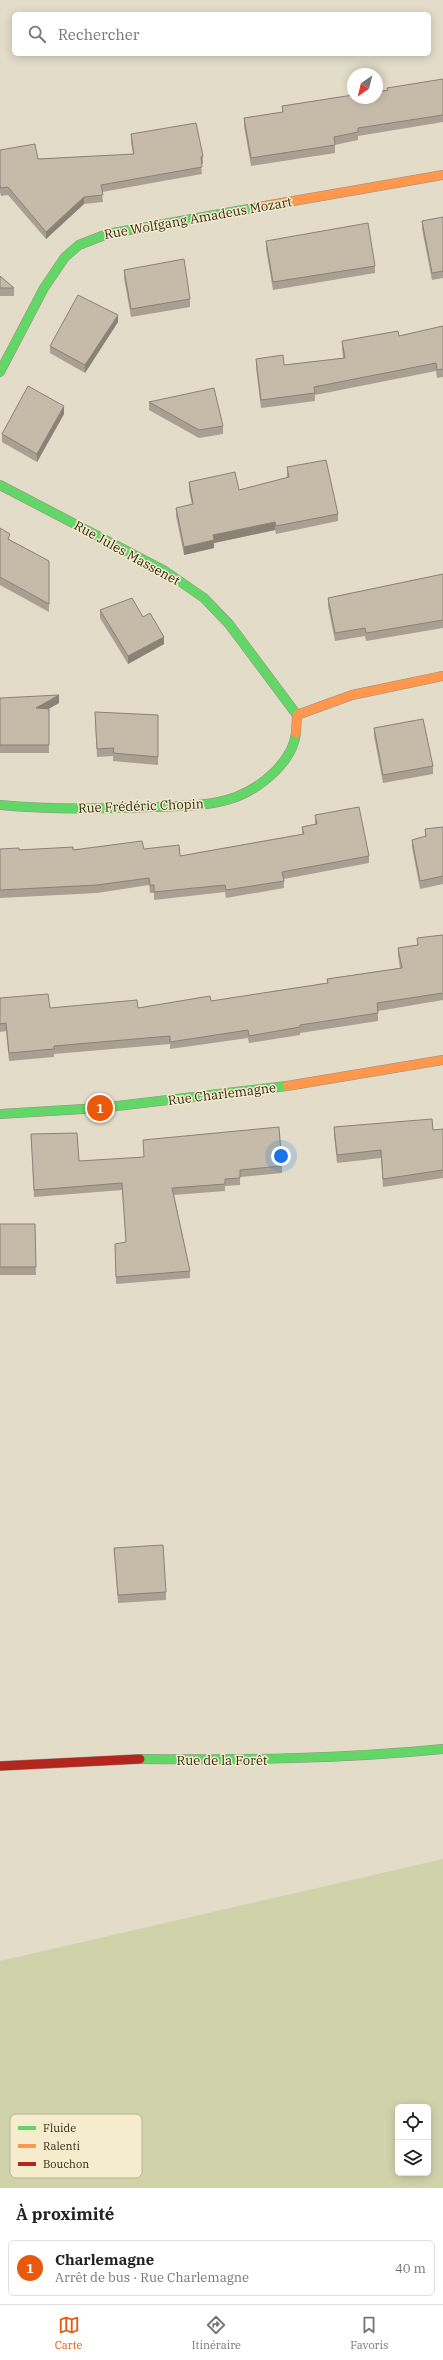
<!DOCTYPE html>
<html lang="fr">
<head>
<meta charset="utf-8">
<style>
  :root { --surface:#fff; --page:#f6f6f6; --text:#222; --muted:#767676; --line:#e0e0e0; --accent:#ea580c }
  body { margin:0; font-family:"IBM Plex Serif",serif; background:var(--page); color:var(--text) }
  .controls { position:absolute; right:12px; bottom:12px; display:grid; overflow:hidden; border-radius:6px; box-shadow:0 2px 10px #0003 }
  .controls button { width:36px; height:36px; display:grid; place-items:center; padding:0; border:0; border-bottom:1px solid var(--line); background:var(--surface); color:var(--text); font:20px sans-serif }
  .compass { position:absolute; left:347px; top:68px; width:36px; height:36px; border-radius:50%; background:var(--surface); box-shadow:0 2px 10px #0003; rotate:215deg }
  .you { position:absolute; left:281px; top:1156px; width:14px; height:14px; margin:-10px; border:3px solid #fff; border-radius:50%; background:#1a73e8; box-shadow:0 0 0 6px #1a73e833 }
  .badge { display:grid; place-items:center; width:26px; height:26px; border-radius:50%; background:var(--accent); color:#fff; font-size:13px; font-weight:700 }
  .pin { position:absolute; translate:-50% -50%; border:2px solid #fff; box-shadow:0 1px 4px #0006 }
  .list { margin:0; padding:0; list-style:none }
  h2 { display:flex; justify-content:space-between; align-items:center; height:52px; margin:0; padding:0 16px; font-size:17px }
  h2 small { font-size:13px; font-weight:400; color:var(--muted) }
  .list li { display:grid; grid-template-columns:26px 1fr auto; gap:12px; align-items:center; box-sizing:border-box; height:56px; margin:0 8px 8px; padding:0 8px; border:1px solid var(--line); border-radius:6px }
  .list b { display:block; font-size:15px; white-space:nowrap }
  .list p { margin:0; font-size:13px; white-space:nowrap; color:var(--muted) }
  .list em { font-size:13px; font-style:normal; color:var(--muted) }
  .icon { flex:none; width:22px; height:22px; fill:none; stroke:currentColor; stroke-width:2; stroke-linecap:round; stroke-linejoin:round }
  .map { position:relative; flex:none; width:443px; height:2188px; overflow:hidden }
  .search { position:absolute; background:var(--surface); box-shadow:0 2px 10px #0003; left:12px; right:12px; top:12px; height:44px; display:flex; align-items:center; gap:10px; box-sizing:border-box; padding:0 14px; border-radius:6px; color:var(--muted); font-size:15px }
  .sheet { height:116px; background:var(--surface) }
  nav { display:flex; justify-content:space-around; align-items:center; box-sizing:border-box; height:56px; border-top:1px solid var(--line); background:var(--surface); font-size:11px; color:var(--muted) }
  nav a { display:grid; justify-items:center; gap:2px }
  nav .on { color:var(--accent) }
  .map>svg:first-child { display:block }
  .green { fill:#d0d3aa; fill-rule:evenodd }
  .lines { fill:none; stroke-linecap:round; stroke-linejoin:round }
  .fast-casing { stroke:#969082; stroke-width:10 }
  .slow-casing { stroke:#969082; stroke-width:10 }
  .jam-casing { stroke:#969082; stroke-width:10 }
  .fast { stroke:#63d668; stroke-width:9 }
  .slow { stroke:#ff974d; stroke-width:9 }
  .jam { stroke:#b3261e; stroke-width:9 }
  .wall { fill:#aaa091 }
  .shaded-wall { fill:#8b8276 }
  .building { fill:#c6baa9; stroke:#8b8276 }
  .labels { text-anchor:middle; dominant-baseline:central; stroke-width:3; stroke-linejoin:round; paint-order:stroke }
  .street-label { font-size:13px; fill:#34291c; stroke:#f5eccd }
  .key { fill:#f5eccd; stroke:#bbb298; stroke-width:1 }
  .key-label { font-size:11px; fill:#34291c }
</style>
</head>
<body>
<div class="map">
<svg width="443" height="2188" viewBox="0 0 443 2188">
  <rect width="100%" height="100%" fill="#e2dcc8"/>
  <!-- green -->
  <path class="green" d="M443,1859V2188H0V1961ZM398,2107H428V2173H398Z"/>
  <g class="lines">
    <defs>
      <path id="fast" d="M0,372L44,288L65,257L79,245L107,234L259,207
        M0,485L165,571L204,598L229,624L297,715
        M0,805C50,810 99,809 149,807C178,806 209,807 236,797C262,787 293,761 296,733
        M0,1114L100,1108L287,1086
        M140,1759C242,1760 342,1759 443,1749"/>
      <path id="slow" d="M259,207L443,175
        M296,733L297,715L352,695L443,676
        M287,1086L443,1060"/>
      <path id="jam" d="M0,1766L140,1759"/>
    </defs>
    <!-- fast casing -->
    <use href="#fast" class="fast-casing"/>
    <!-- slow casing -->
    <use href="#slow" class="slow-casing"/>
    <!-- jam casing -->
    <use href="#jam" class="jam-casing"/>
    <!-- fast -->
    <use href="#fast" class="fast"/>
    <!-- slow -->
    <use href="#slow" class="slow"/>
    <!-- jam -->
    <use href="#jam" class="jam"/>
  </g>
  <!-- wall -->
  <path class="wall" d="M443,79V122L358,136V140L335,145V153L251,166L244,126V118L282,112V106L387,90Z
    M131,134L203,156V164H201L202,174L102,192L103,202L84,204L46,239L8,195L1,196L0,192V150L38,159L133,154L131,142Z
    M443,217V278L432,280L422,229V221Z
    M266,241L375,266V273L273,290L266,249Z
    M124,270L190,299V307L131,317L124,278Z
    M0,276L14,288V296H0Z
    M118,322L85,373L50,353V346Z
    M443,326V377L437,378L436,371L315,395V401L261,408L256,367V359L284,365L343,358L342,349V341L399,336Z
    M149,402L223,426V434L199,438L149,410Z
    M64,414L37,462L2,442V434Z
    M287,467L338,514V521L276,534L275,530L214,543V548L184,555L176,516V508L192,505L189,490V482L239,490L287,478Z
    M0,528L10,540L49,561V612L0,585Z
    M443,574V628L366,641L365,636L335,641L328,606V598Z
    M100,610L143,617L164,644L128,664L100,618Z
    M0,698L59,703L48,709H49V753H0Z
    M158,715V765L113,761V756L97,757L95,720Z
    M374,728L433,766V774L383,783L374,736Z
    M315,815L369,856V863L284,879V888L226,898L225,892L154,900V893H150L149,885L97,893L0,898V849L19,850L144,849L180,856L302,834V827L315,824Z
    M443,827V884L420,889L412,847V840L425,837V829Z
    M443,935V1000L378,1011V1021L300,1033V1035L249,1043L248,1038L170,1049V1044L54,1054V1057L9,1061L6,1031L0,1032V998L50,1008H138L211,1001L327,983V979L400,968L398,956V948L417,945V938Z
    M334,1127L433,1130L443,1129V1178L383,1187L381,1158L337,1163L334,1135Z
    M31,1134L79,1161L282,1166V1173L240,1177V1185L225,1186V1191L174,1195L190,1271V1278L116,1284L115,1244L126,1242L122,1190L34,1197Z
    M0,1224H35L36,1275H0Z
    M114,1548L166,1592V1600L118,1603Z"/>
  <!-- shaded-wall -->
  <path class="shaded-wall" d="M84,197V204L46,239V232Z
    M118,315V322L85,373V365Z
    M64,406V414L37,462V454Z
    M275,522V530L214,543V548L184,555V547L213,535Z
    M164,637V644L128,664V656Z
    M59,695V703L36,716V708Z"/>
  <!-- building -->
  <path class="building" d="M443,79V115L358,128V132L334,137L335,145L251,158L244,118L283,112L282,106L353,95V98H377V92L388,90L387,88Z
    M196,123L203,156L201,157L202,167L101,185L103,195L84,197L46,232L8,187L1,188L0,185V150L35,144L38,159L134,154L131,134Z
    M443,217V271L432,273L422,221Z
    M368,223L375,266L273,282L266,241Z
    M184,259L190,299L131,309L124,270Z
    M0,276L14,288H0Z
    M78,295L118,315L85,365L50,346Z
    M443,326V369L437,370L436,363L314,387L315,393L261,400L256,359L283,355L284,365L345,358L342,341L398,331L399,336Z
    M28,386L64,406L37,454L2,434Z
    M214,388L223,426L199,430L149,402Z
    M326,460L338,514L276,526L275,522L213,535L214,540L184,547L176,508L193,504L189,482L235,472L239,490L289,477L287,467Z
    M0,528L10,534L8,539L49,561V604L0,577Z
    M443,574V620L366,633L365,628L335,633L328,598Z
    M132,598L143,617L150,613L164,637L128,656L100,610Z
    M59,695L36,708L49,709V745H0V698Z
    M95,712L158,715V757L113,753L114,748L97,749Z
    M423,719L433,766L383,775L374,728Z
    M359,807L369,856L282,872L284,881L226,890L225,885L154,892V885H150L149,878L97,885L0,890V849L19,848V850L73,847V850L142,841L144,849L179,845L180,856L304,834L302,827L317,824L315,815Z
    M443,827V876L420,881L412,840L426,836L425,829Z
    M443,935V993L377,1003L378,1013L300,1025V1027L249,1036L248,1030L170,1042V1036L54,1046V1049L9,1053L6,1023L0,1024V998L48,994L50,1008L137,1000L138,1008L210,996L211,1001L328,983L327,979L402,968L398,948L418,945L417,938Z
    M432,1119L433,1130L443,1129V1170L383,1179L381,1150L337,1155L334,1127Z
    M279,1127L282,1166L240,1170V1178L225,1179V1184L172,1188L190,1271L116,1277L115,1244L126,1242L122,1183L34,1190L31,1134L77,1133L79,1161L144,1157L143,1140Z
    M0,1224H35L36,1267H0Z
    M163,1545L166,1592L118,1595L114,1548Z"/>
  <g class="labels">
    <!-- street labels -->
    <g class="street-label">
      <text transform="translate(198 218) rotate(-10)">Rue Wolfgang Amadeus Mozart</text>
      <text transform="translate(127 553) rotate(29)">Rue Jules Massenet</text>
      <text transform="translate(141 806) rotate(-2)">Rue Frédéric Chopin</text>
      <text transform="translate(222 1094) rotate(-7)">Rue Charlemagne</text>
      <text x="222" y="1760">Rue de la Forêt</text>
    </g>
  </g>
  <!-- legend -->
  <rect x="10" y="2114" width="132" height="64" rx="6" class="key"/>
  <rect x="18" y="2126" width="18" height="4" fill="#63d668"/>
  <rect x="18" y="2144" width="18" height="4" fill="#ff974d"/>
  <rect x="18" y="2162" width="18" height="4" fill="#b3261e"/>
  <g class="key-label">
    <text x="43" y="2132">Fluide</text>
    <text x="43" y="2150">Ralenti</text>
    <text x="43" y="2168">Bouchon</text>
  </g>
</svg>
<div class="controls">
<button><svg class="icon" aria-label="locate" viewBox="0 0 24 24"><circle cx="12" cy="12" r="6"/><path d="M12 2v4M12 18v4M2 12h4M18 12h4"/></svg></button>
<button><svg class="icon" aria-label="layers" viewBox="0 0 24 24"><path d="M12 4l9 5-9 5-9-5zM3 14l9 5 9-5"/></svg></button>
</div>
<svg class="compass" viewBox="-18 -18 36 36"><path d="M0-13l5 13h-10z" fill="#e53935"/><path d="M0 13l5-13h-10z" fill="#767676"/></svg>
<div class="you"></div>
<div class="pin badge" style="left:100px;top:1108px">1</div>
<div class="search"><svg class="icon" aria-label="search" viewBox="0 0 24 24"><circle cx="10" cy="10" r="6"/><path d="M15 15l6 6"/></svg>Rechercher</div>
</div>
<section class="sheet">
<h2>À proximité<small></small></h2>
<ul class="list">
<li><span class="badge">1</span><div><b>Charlemagne</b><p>Arrêt de bus · Rue Charlemagne</p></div><em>40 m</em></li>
</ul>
</section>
<nav>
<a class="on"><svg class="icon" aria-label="map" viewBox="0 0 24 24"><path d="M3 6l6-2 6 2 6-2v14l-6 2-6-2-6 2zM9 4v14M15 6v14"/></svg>Carte</a>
<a><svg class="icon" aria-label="directions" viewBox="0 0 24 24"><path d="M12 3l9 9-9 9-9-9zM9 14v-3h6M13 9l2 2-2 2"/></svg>Itinéraire</a>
<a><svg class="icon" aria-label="saved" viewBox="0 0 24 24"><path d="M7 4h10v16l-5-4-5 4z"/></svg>Favoris</a>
</nav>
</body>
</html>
